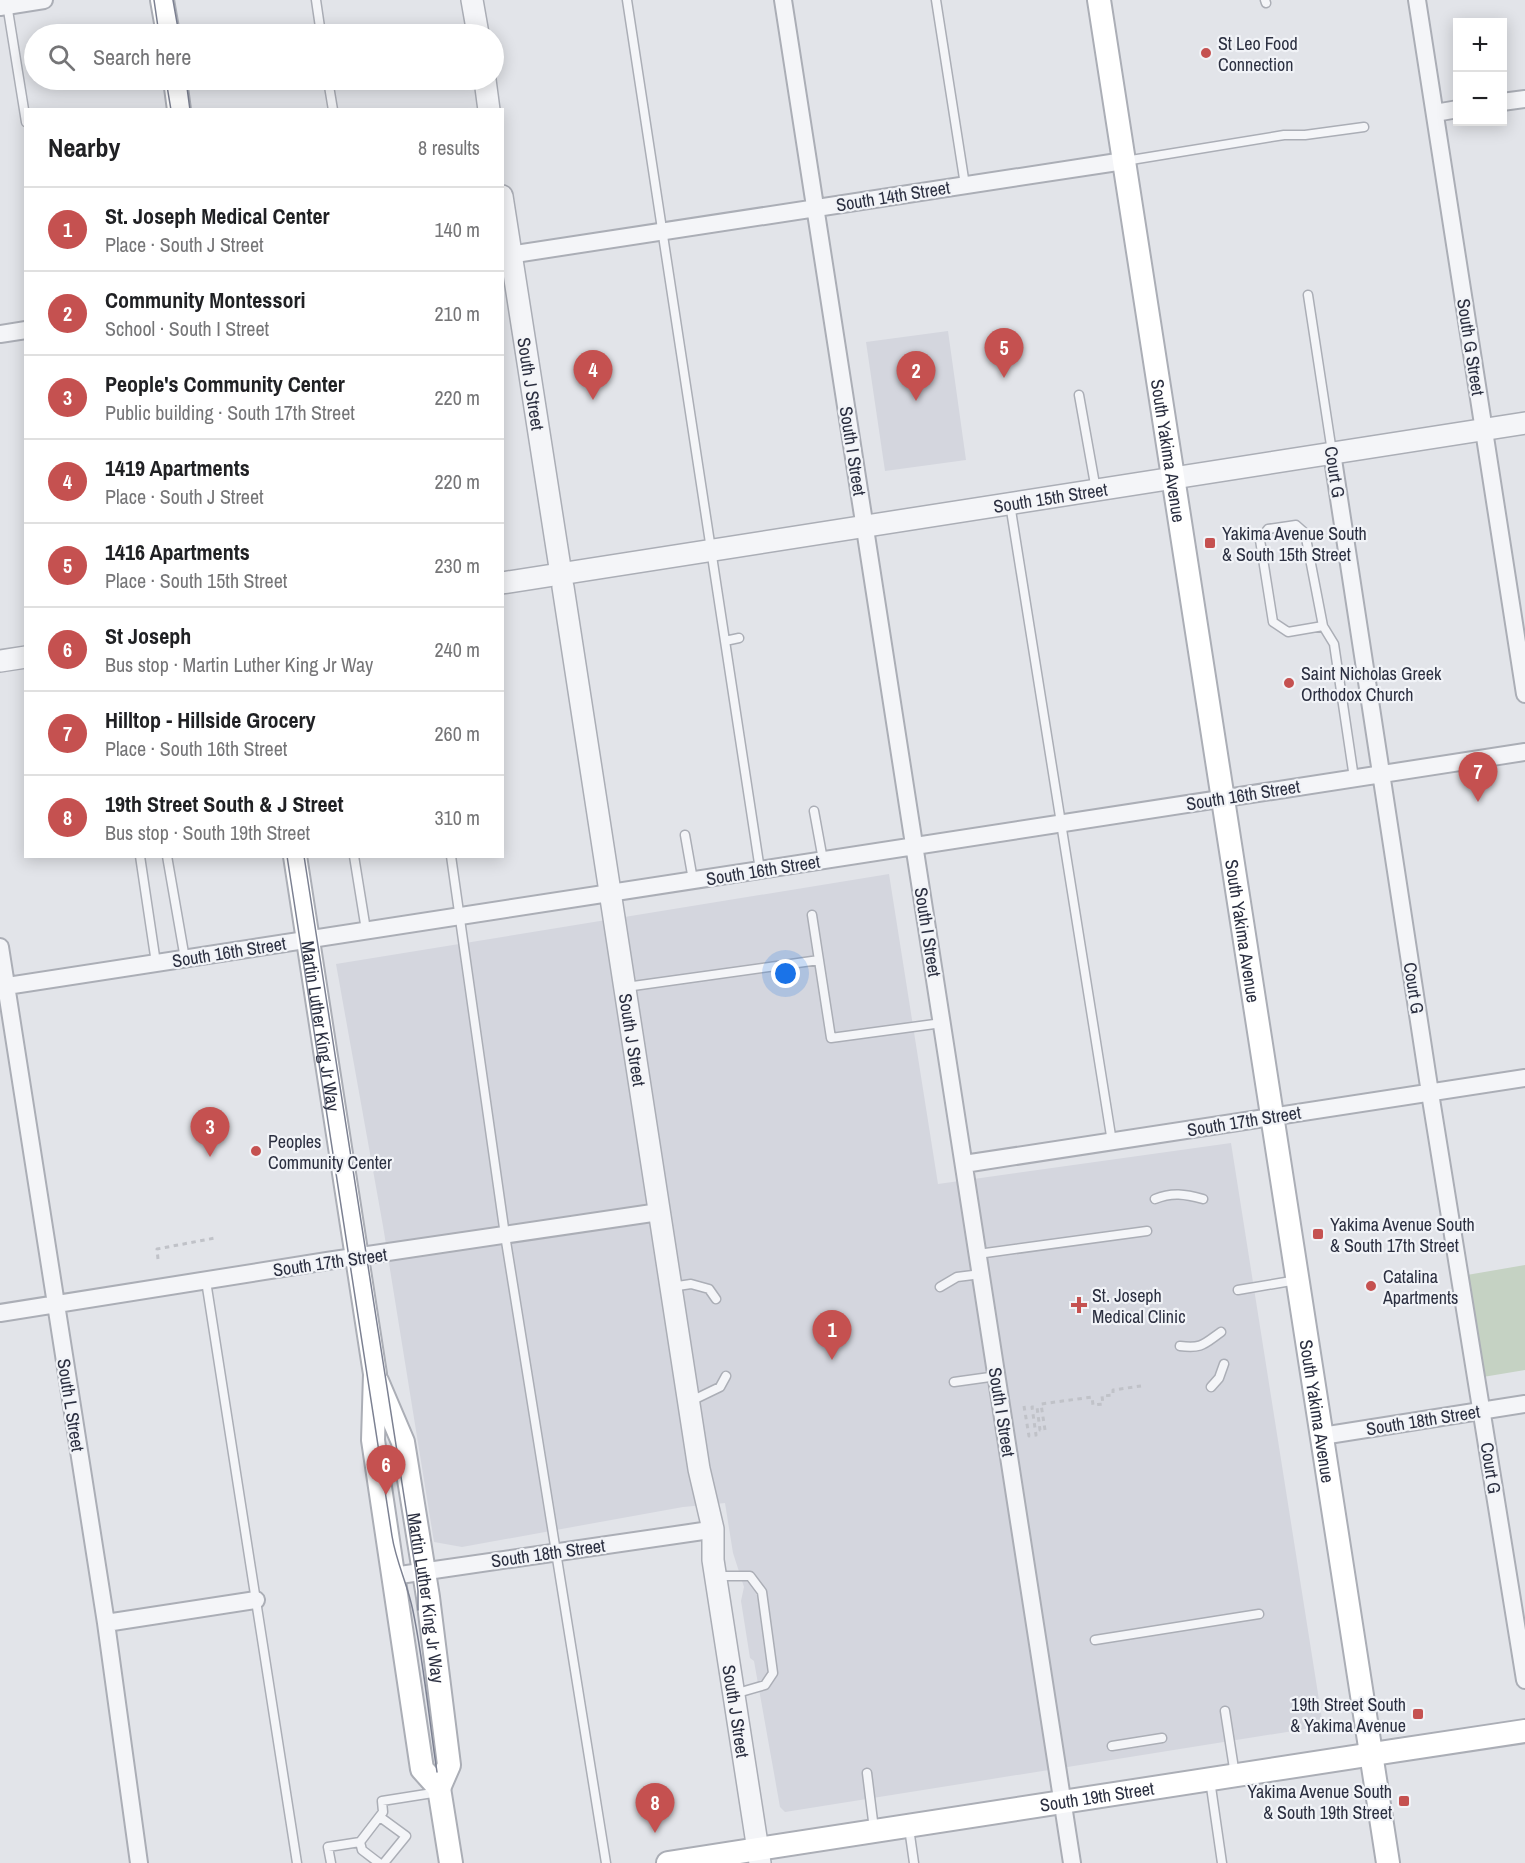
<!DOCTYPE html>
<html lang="en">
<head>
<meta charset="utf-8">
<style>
  :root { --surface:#fff; --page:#f2f2f2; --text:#202124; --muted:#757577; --line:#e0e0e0; --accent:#c55150 }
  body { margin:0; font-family:"Archivo Narrow",sans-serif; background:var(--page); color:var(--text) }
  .controls { position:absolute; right:18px; top:18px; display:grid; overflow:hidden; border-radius:0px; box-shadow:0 3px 15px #0003 }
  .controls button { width:54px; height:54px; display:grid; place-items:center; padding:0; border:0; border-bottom:2px solid var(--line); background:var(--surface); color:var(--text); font:30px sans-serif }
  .you { position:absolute; left:786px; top:974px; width:21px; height:21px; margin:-15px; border:4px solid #fff; border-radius:50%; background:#1a73e8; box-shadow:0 0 0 9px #1a73e833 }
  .badge { display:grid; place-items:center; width:39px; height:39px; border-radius:50%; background:var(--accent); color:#fff; font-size:20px; font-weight:700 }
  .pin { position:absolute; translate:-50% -50px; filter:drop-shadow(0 2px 3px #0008) }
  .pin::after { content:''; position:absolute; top:32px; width:21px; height:18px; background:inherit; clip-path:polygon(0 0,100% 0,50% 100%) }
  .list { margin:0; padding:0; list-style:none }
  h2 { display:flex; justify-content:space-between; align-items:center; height:78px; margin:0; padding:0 24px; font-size:26px }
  h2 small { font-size:20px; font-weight:400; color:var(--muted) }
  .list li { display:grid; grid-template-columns:39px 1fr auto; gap:18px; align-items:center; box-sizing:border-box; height:84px; padding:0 24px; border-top:2px solid var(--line) }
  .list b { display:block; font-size:22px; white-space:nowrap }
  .list p { margin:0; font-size:20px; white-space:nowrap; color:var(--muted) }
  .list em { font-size:20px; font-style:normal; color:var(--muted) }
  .icon { flex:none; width:33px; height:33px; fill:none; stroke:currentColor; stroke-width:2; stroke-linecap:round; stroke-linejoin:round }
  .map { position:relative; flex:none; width:1525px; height:1863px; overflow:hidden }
  .search { position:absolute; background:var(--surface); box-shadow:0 3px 15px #0003; left:24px; top:24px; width:480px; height:66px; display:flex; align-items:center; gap:15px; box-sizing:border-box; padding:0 21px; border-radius:33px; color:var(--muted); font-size:22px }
  .panel { position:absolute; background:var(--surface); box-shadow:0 3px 15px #0003; left:24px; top:108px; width:480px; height:750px; border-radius:0px }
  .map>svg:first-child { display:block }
  .built { fill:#d4d6de }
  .green { fill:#c5d2c3 }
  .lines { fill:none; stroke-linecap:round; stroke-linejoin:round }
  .service-casing { stroke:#abaeb6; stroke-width:11 }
  .minor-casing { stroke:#abaeb6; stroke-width:20 }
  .tertiary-casing { stroke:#abaeb6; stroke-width:24 }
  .secondary-casing { stroke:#abaeb6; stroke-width:26 }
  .path { stroke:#c0c2c8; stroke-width:3; stroke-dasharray:4.5 4.5; stroke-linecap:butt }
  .service { stroke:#f4f5f8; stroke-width:8 }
  .minor { stroke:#f4f5f8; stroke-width:16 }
  .tertiary { stroke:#f4f5f8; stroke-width:21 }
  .secondary { stroke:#fff; stroke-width:22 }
  .tram { stroke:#7c8192; stroke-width:1.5 }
  .poi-dot { fill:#c55150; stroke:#f1f3f7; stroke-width:2 }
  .labels { text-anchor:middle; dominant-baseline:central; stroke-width:4.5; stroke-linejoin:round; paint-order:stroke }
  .poi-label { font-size:18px; fill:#2b2f40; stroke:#f1f3f7; text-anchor:start }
  .street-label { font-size:18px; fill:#2b2f40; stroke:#f1f3f7 }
</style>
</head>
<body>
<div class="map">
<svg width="1525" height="1863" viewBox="0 0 1525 1863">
  <rect width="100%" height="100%" fill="#e2e4e9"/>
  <!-- built -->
  <path class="built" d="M948,331L966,460L885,471L866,342Z
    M889,874L938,1184L1231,1143L1322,1719L1318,1727L785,1812L780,1807L754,1661L750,1658L741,1601L744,1587L733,1553L725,1503L683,1507L462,1547L434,1542L383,1226L336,964Z"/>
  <!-- green -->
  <path class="green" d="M1525,1265V1370L1483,1377L1467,1275Z"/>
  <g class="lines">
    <defs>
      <path id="service" d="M316,0L321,34
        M627,0L760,870
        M936,0L965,185
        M1265,0L1266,3
        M7,4L26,122
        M328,80L333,110
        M1125,161L1284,135H1305L1364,127
        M1308,295L1332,452
        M1079,395L1096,490
        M1010,504L1112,1142
        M1323,626L1288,632L1273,622L1260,540L1268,529L1296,525L1305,533L1323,626L1334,644L1354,778
        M725,641L739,638
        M814,811L823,860
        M685,835L693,880
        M140,856L156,963
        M167,856L185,959
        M354,856L366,930
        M451,856L505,1235L606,1863
        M812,915L831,1038L942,1023
        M626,987L819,960
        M1155,1199C1172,1192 1185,1194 1203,1199
        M978,1254L1147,1231
        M206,1281L297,1863
        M671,1287L691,1284L709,1289L716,1299
        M940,1287L957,1277L981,1274
        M1238,1290L1297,1280
        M1180,1346C1202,1349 1204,1344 1221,1332
        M954,1382L997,1376
        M1211,1387L1219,1378L1224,1364
        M689,1402L720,1387L726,1376
        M716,1576H750L762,1592L773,1673L765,1685L734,1694
        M1095,1640L1259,1614
        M1225,1711L1235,1775
        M1112,1746L1162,1738
        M867,1773L874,1829
        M1210,1780L1222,1863
        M380,1817L406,1836L384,1863
        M909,1828L914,1863
        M360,1842L362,1850L379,1863
        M331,1863L328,1847L360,1842L383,1812L382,1801L439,1792"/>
      <path id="minor" d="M783,0L1072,1863
        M1417,0L1525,694
        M0,7L44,0
        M1502,102L1525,99
        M1435,113L1458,109
        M502,256L1124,161
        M0,334L26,330
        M1332,453L1430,1093L1525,1680
        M0,947L106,1623L139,1863
        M0,987L1525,752
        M964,1164L1525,1078
        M0,1313L327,1261L659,1212
        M1322,1436L1525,1404
        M393,1576L703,1531
        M106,1623L256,1600"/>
      <g id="tertiary">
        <path d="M472,0L478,34"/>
        <path d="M485,80L489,110"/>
        <path id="s1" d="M502,196L561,574"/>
        <path id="s2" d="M502,583L1525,423"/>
        <path id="s3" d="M563,587L699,1469L713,1529V1560L760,1863"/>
        <path d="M0,661L26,657"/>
      </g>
      <g id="secondary">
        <path d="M162,0L168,34"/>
        <path id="s4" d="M1099,0C1195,621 1291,1242 1388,1863"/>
        <path d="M175,80L179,110"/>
        <path id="s5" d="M295,856L375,1374L373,1440L422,1769L439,1788L451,1863"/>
        <path id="s6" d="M377,1381L403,1442L428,1597L449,1765L439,1788"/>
        <path id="s7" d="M668,1863C953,1818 1239,1774 1525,1731"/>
      </g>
    </defs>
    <!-- service casing -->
    <use href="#service" class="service-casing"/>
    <!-- minor casing -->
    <use href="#minor" class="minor-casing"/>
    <!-- tertiary casing -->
    <use href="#tertiary" class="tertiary-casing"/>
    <!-- secondary casing -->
    <use href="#secondary" class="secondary-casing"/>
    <!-- path -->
    <path class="path" d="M158,1259L157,1249L215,1238
      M1024,1406L1029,1436L1036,1435L1032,1407H1037L1040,1430H1045L1041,1404L1092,1397L1093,1405L1103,1404L1102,1396L1113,1395V1390L1141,1386"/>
    <!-- service -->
    <use href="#service" class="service"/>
    <!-- minor -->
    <use href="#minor" class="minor"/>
    <!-- tertiary -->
    <use href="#tertiary" class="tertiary"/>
    <!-- secondary -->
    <use href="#secondary" class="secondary"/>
    <!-- tram -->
    <path class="tram" d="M154,0L159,34
      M173,0L179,34
      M166,80L171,110
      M186,80L190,110
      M287,856L392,1536C396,1562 408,1585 413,1611C424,1664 429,1719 437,1772
      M304,856L416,1573L418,1591V1610"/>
  </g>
  <!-- markers -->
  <g class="poi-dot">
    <circle cx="1206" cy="53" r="6"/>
    <rect x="1204" y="537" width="12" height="12" rx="3"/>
    <circle cx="1289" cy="683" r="6"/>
    <circle cx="256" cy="1151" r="6"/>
    <rect x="1312" y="1228" width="12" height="12" rx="3"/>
    <circle cx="1371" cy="1286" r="6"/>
    <path d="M1076 1296h6v6h6v6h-6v6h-6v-6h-6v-6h6z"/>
    <rect x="1412" y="1708" width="12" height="12" rx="3"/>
    <rect x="1398" y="1795" width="12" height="12" rx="3"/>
  </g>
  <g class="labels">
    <!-- poi labels -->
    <g class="poi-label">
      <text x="1218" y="43">St Leo Food<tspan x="1218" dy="21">Connection</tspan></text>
      <text x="1222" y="533">Yakima Avenue South<tspan x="1222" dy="21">&amp; South 15th Street</tspan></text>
      <text x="1301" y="673">Saint Nicholas Greek<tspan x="1301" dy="21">Orthodox Church</tspan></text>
      <text x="268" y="1141">Peoples<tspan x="268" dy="21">Community Center</tspan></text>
      <text x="1330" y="1224">Yakima Avenue South<tspan x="1330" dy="21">&amp; South 17th Street</tspan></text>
      <text x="1383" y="1276">Catalina<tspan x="1383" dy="21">Apartments</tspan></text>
      <text x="1092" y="1295">St. Joseph<tspan x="1092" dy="21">Medical Clinic</tspan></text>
      <text x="1406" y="1704" text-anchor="end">19th Street South<tspan x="1406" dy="21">&amp; Yakima Avenue</tspan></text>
      <text x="1392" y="1791" text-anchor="end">Yakima Avenue South<tspan x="1392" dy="21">&amp; South 19th Street</tspan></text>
    </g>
    <!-- street labels -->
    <g class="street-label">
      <text transform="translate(893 196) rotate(-9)">South 14th Street</text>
      <text transform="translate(1471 347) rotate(81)">South G Street</text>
      <text stroke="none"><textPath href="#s1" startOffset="190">South J Street</textPath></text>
      <text transform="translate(853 451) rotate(81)">South I Street</text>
      <text stroke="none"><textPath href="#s4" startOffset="456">South Yakima Avenue</textPath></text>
      <text transform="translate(1335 472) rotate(81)">Court G</text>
      <text stroke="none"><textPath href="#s2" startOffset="555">South 15th Street</textPath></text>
      <text transform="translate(1243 795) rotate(-9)">South 16th Street</text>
      <text transform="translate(763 870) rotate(-9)">South 16th Street</text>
      <text stroke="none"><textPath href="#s4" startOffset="942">South Yakima Avenue</textPath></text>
      <text transform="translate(928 932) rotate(81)">South I Street</text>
      <text transform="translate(229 952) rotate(-9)">South 16th Street</text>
      <text transform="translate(1414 988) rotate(81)">Court G</text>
      <text stroke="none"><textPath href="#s5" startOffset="172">Martin Luther King Jr Way</textPath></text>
      <text stroke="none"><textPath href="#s3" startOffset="458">South J Street</textPath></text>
      <text transform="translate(1244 1121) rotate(-9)">South 17th Street</text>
      <text transform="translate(330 1262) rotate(-8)">South 17th Street</text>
      <text transform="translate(71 1405) rotate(81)">South L Street</text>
      <text transform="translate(1002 1412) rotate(81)">South I Street</text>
      <text stroke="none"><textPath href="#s4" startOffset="1428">South Yakima Avenue</textPath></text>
      <text transform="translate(1423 1420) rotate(-9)">South 18th Street</text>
      <text transform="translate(1491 1468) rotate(81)">Court G</text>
      <text transform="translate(548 1553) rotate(-8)">South 18th Street</text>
      <text stroke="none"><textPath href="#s6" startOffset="224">Martin Luther King Jr Way</textPath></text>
      <text stroke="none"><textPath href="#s3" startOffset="1138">South J Street</textPath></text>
      <text stroke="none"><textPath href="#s7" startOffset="434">South 19th Street</textPath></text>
    </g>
  </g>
</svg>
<div class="controls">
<button>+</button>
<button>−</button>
</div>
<div class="you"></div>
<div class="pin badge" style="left:832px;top:1360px">1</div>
<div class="pin badge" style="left:916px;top:401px">2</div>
<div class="pin badge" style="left:210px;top:1157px">3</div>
<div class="pin badge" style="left:593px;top:400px">4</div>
<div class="pin badge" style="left:1004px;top:378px">5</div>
<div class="pin badge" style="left:386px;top:1495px">6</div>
<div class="pin badge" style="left:1478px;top:802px">7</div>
<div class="pin badge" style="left:655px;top:1833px">8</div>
<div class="search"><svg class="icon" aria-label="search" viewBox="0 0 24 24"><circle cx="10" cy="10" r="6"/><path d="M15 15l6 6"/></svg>Search here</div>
<section class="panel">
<h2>Nearby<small>8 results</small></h2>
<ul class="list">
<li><span class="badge">1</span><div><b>St. Joseph Medical Center</b><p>Place · South J Street</p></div><em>140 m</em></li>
<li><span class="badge">2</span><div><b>Community Montessori</b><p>School · South I Street</p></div><em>210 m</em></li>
<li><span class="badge">3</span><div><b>People's Community Center</b><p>Public building · South 17th Street</p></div><em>220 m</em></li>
<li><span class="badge">4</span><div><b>1419 Apartments</b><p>Place · South J Street</p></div><em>220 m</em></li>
<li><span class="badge">5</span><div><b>1416 Apartments</b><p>Place · South 15th Street</p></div><em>230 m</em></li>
<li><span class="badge">6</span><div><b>St Joseph</b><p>Bus stop · Martin Luther King Jr Way</p></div><em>240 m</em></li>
<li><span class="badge">7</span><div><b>Hilltop - Hillside Grocery</b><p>Place · South 16th Street</p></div><em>260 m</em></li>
<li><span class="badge">8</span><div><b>19th Street South &amp; J Street</b><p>Bus stop · South 19th Street</p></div><em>310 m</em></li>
</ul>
</section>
</div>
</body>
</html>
